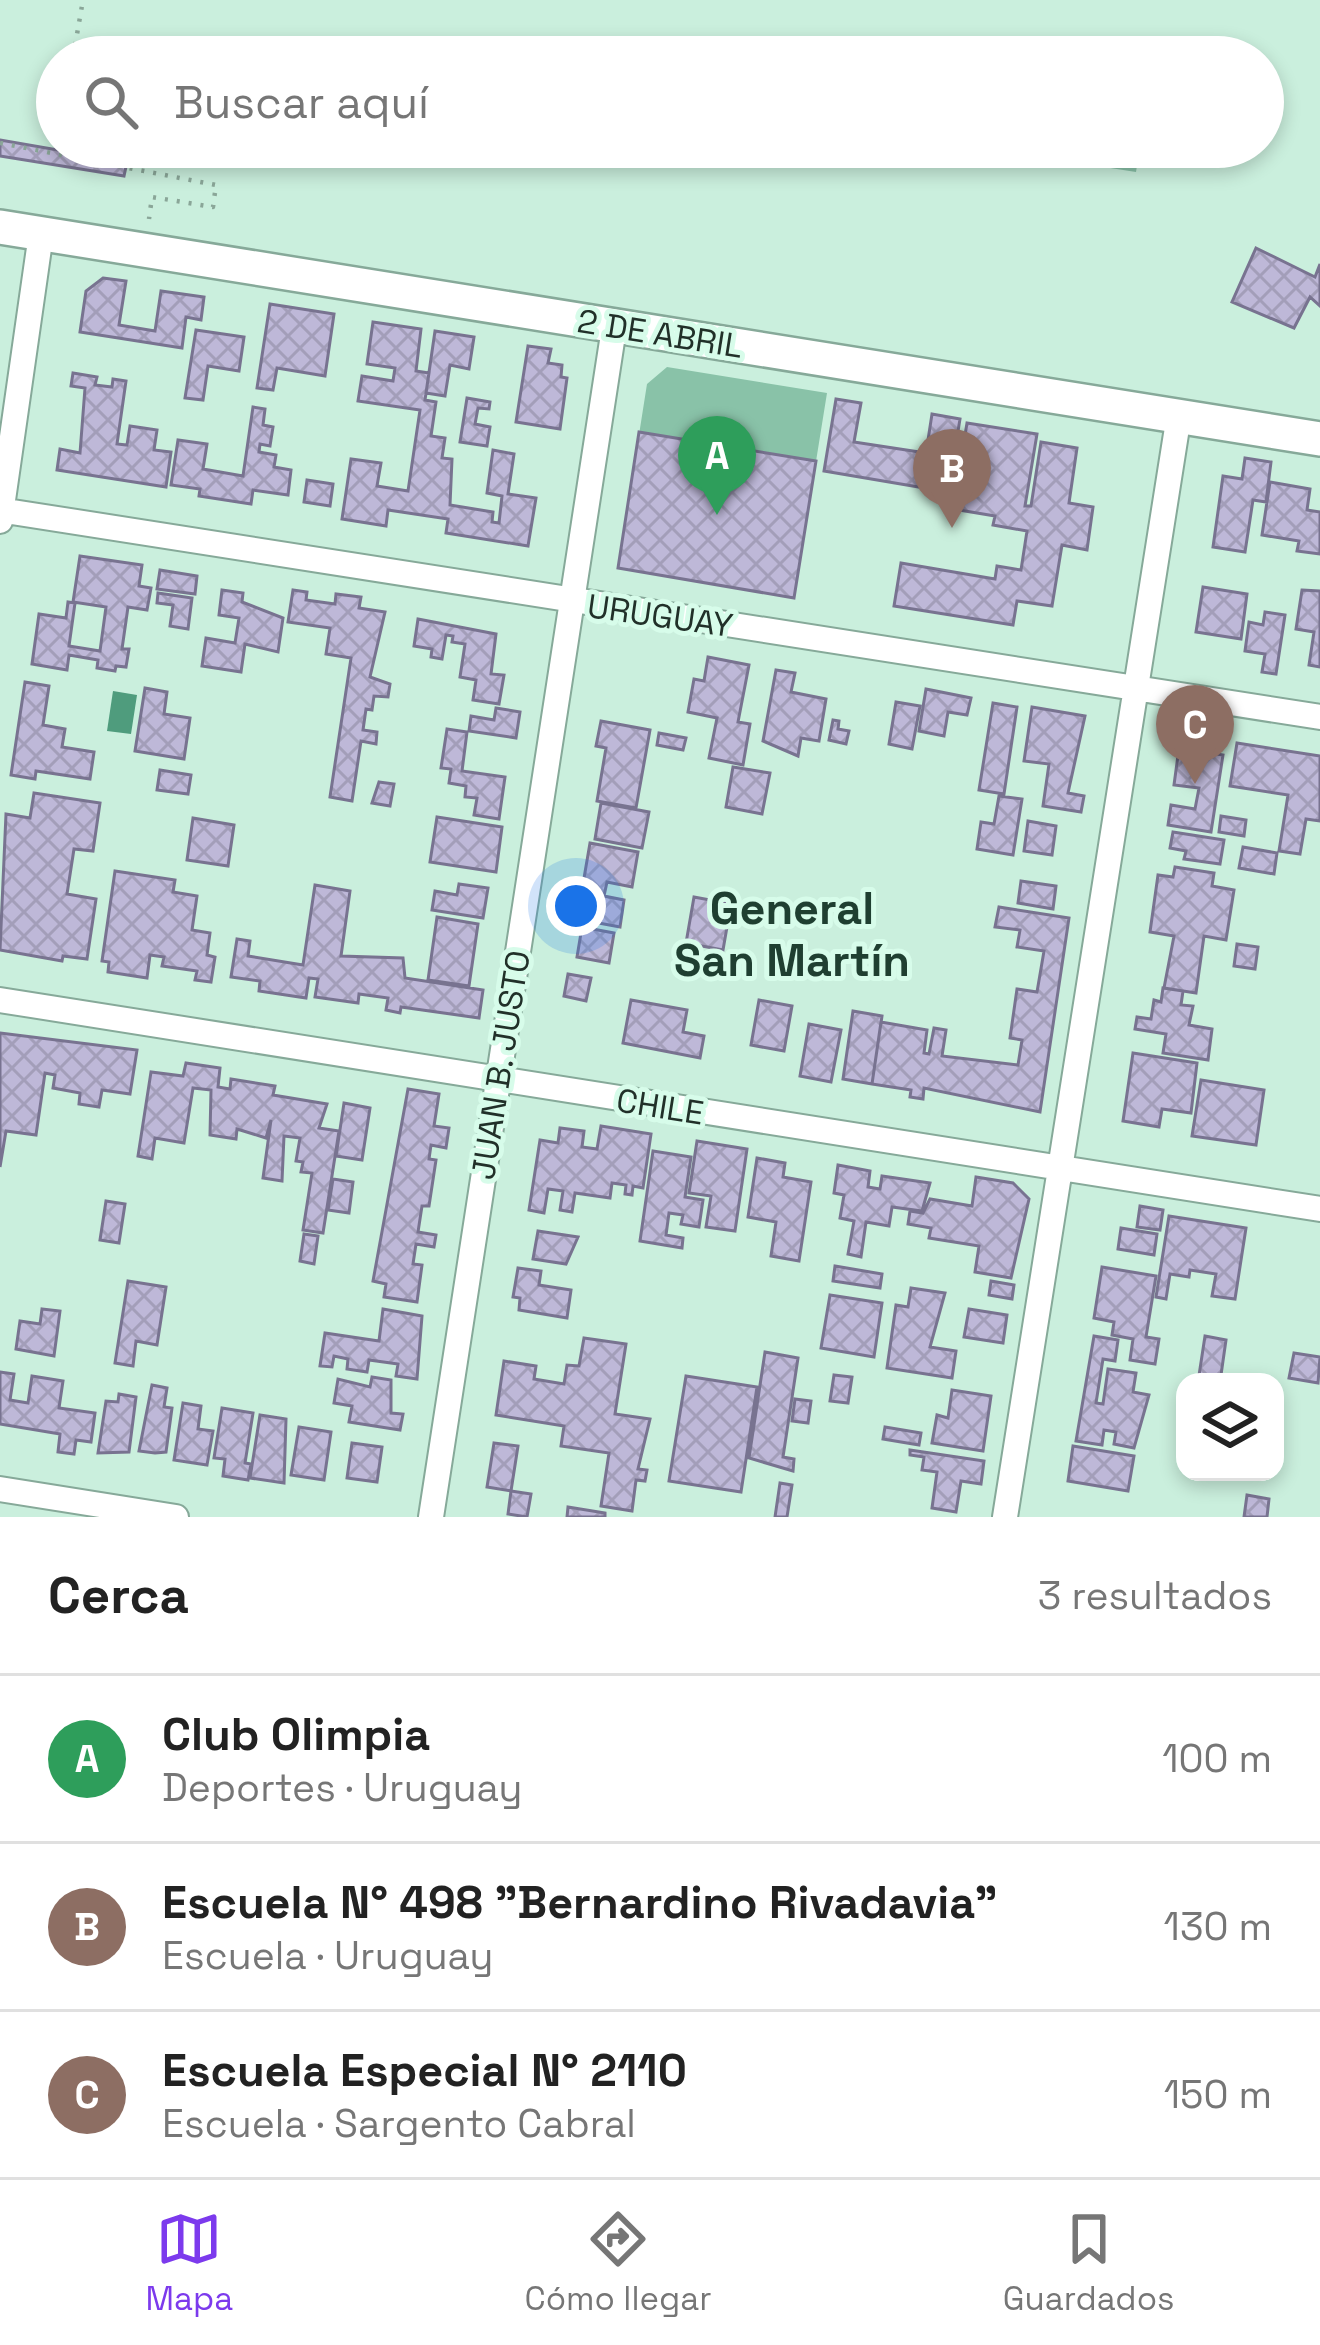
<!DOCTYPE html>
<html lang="es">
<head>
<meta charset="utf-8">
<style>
  :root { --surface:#fff; --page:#f6f6f6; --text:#222; --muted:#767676; --line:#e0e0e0; --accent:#7c3aed }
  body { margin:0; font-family:"Space Grotesk",sans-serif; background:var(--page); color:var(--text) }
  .controls { position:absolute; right:36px; bottom:36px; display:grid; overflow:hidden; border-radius:24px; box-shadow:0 6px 18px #0003 }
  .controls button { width:108px; height:108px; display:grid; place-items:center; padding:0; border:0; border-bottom:3px solid var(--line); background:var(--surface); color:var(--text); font:60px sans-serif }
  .you { position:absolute; left:576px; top:906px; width:42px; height:42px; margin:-30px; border:9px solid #fff; border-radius:50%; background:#1a73e8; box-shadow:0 0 0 18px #1a73e833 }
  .badge { display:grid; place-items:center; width:78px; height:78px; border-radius:50%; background:var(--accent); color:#fff; font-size:39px; font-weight:700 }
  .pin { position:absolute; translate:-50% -99px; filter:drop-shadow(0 3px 6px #0008) }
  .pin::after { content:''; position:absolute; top:63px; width:42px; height:36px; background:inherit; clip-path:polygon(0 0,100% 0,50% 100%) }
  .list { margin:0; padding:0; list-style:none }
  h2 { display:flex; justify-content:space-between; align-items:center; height:156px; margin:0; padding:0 48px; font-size:51px }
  h2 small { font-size:39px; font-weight:400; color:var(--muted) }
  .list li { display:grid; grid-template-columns:78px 1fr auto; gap:36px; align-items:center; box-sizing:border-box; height:168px; padding:0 48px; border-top:3px solid var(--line) }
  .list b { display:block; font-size:45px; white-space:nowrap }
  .list p { margin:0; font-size:39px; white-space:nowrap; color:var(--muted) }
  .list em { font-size:39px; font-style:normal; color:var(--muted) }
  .icon { flex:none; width:66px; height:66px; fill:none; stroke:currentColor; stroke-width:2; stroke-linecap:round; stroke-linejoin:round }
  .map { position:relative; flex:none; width:1320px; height:1517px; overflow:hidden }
  .search { position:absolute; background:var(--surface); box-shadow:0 6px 18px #0003; left:36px; right:36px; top:36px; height:132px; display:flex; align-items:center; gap:30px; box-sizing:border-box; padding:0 42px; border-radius:66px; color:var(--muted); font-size:45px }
  .sheet { height:660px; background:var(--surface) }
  nav { display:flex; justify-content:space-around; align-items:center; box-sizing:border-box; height:168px; border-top:3px solid var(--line); background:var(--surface); font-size:33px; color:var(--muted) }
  nav a { display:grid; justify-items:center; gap:6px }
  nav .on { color:var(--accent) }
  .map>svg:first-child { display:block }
  .pitch { fill:#89c2a8 }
  .water { fill:#4f9c7d }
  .building { fill:url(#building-cross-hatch); stroke:#787390; stroke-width:3 }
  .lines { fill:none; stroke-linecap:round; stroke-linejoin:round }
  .minor-casing { stroke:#86a999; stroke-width:28 }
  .secondary-casing { stroke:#86a999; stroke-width:38 }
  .path { stroke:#8aa698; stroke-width:4.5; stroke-dasharray:3 9; stroke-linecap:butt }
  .minor { stroke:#fff; stroke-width:24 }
  .secondary { stroke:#fff; stroke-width:33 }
  .labels { text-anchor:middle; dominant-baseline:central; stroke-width:10; stroke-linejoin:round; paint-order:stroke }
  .street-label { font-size:33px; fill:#213029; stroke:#d7fcea }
  .district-label { font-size:45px; font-weight:bold; fill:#1f3f31; stroke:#d7fcea }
</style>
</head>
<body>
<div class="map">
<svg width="1320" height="1517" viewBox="0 0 1320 1517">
  <defs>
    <pattern id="building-cross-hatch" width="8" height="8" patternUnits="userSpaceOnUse" patternTransform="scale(3)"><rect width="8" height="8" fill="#beb8d8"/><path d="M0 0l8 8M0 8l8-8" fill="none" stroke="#a39eb9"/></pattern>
  </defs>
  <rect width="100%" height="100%" fill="#caefdd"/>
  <!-- pitch -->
  <path class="pitch" d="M975,147H1140L1136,172Z
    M667,367L827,393L794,598L618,568L647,384Z"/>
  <!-- water -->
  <path class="water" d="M113,691L137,695L131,734L107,731Z"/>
  <!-- building -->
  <path class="building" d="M0,140L127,162L124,176L0,156Z
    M1256,248L1315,277L1320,264V306L1310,297L1294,328L1232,302Z
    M103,278L126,281L119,325L155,331L161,291L204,297L201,320L186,317L182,348L80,332L86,291Z
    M270,304L334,314L325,376L277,368L273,390L257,388Z
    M373,322L421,329L416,371L429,373L425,400L436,402L431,436L445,438L442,458L452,459L450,505L493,512L492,522L499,523L502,496L487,493L493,450L514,454L508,494L536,498L528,546L446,533L448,519L388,510L386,526L342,519L351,459L381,463L377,486L408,491L420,410L358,401L362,376L393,381L395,368L367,364Z
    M196,330L244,337L239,371L208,366L203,400L185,398Z
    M435,331L474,337L469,369L450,365L445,396L426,393Z
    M528,346L551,349L548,363L562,365L561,377L567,378L560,429L516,422Z
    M73,373L97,377L95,385L112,387L113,379L126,381L117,444L127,445L130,426L157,430L154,450L171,452L166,487L57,470L60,449L80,453L85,388L71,386Z
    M467,398L490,402L489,409L478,408L475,424L490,427L487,446L460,442Z
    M836,399L861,403L854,442L926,453L932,414L960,419L948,492L824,471Z
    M253,407L265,409L263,425L273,427L270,446L260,444L259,452L276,455L274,467L291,470L288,495L253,490L251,504L199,496L200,489L171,485L178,440L207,444L203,469L243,476Z
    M967,423L1037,434L1025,506H1031L1041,442L1077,448L1069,503L1093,507L1087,550L1062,545L1052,606L1017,601L1013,625L894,606L901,563L995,579L997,566L1021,570L1027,531L993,525L995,516L953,509Z
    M639,432L816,461L794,598L618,568Z
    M1245,458L1271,462L1266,502L1253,500L1245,552L1213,547L1223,476L1242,479Z
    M307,480L333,484L330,506L304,502Z
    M1270,482L1310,489L1307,510L1320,512V554L1297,551L1299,541L1262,535Z
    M80,556L142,565L139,586L151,588L147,610L128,607L122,649H129L126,667L116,666L115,671L97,668L98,660L69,655L67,670L32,664L39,614L66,618L68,602L75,603L69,646L100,651L106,607L73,602Z
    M160,570L197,576L195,594L157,589Z
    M1203,587L1247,594L1241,639L1196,632Z
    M222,590L243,593L242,602L283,618L278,652L245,644L241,672L202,666L206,638L235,643L239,618L219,615Z
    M293,590L307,592L306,600L335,604L336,594L361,597L359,608L385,612L370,677L390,684L388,697L374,696L372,710L366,709L363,730L377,732L376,744L361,741L352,801L330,797L351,658L326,654L330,628L288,622Z
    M1302,590L1320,591V667L1309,665L1314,632L1296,629Z
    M158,593L192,598L188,629L170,626L173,605L157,603Z
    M1265,612L1285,615L1276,674L1262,672L1265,654L1245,651L1249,622L1263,625Z
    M418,619L496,634L491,674L504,675L499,704L473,700L476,680L460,677L465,644L452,642L453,636L446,635L442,659L431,657L432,649L414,646Z
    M708,657L749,665L738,722L750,724L743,765L709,758L717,718L688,712L694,679L704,681Z
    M776,670L795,673L791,692L826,699L819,741L801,738L798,756L763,741Z
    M25,682L49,686L43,725L65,729L62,747L94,752L90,779L36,771L35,779L11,775Z
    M145,688L167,692L164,714L190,718L184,759L135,751Z
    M926,689L971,698L967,715L948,712L944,736L919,731Z
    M896,702L920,706L912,749L889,744Z
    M993,703L1017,707L1004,794L979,790Z
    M1032,707L1085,716L1068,793L1084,796L1081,812L1043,806L1049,764L1024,761Z
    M496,708L520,712L516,738L469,731L471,716L494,720Z
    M833,720L839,721L838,729L849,731L846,744L829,740Z
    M601,721L650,730L636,808L597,801L606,748L596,746Z
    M447,729L467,732L462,771L505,777L499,819L474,815L477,798L465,797L466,786L449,783L451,769L441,768Z
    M659,733L686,738L683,750L657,745Z
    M1237,743L1320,756V821L1306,819L1300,854L1279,851L1288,795L1230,786Z
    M1179,748L1223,755L1211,832L1168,825L1171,805L1195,809L1199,788L1174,785Z
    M733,767L770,773L762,814L726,807Z
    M160,770L191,775L188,794L157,790Z
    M379,782L394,784L390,806L372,803Z
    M34,793L100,803L93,851L74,849L67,894L96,899L87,959L63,956L62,961L0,950L6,814L30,818Z
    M999,796L1022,799L1013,855L977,849L981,822L994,824Z
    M601,803L649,812L642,848L595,839Z
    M1221,816L1246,820L1244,836L1219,832Z
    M437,817L502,827L496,872L430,862Z
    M193,818L234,825L228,866L187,860Z
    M1028,821L1056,826L1052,855L1024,851Z
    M1173,832L1224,840L1220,864L1184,859L1186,851L1170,848Z
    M590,843L638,852L632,887L607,882L604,896L624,900L620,927L577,919Z
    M1243,847L1277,853L1274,874L1239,868Z
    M1175,867L1214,873L1212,886L1234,890L1226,940L1204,936L1196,993L1164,988L1174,936L1150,932L1158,875L1173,877Z
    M115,871L175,880L173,892L197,896L192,930L210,933L207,955L215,957L211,982L195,980L197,971L162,966L164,957L150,955L147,978L108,972L109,962L102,961Z
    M1021,881L1056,886L1053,909L1018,903Z
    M459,884L488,888L483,918L432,910L435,891L457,895Z
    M315,885L350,891L341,956L403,958L405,978L483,990L479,1018L401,1007L400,1013L386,1010L388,998L359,994L358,1003L315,997L318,979L309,978L306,998L259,991L260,981L231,977L237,939L250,941L248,956L303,965Z
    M694,897L731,904L723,950L686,943Z
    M999,907L1069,918L1040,1112L924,1088L923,1099L910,1097L911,1090L872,1084L881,1022L927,1030L924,1053L929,1054L934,1028L946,1030L942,1056L1018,1065L1022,1040L1010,1038L1017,989L1037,992L1044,951L1017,947L1020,930L995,927Z
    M437,917L478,924L469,986L428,980Z
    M582,927L614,933L609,963L577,957Z
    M1237,944L1258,947L1255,969L1234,966Z
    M568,974L591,978L586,1001L564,996Z
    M1163,988L1183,991L1181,1005L1193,1006L1189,1025L1212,1029L1208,1060L1163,1053L1166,1034L1135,1029L1137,1017L1151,1019L1154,1000L1161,1002Z
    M631,1000L687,1010L683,1032L704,1036L700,1058L623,1043Z
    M759,1000L792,1006L784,1051L751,1045Z
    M853,1011L882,1016L872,1084L843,1079Z
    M809,1024L841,1030L831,1082L800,1076Z
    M0,1033L137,1050L130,1094L102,1090L99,1107L79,1104L80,1093L53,1088L55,1075L45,1073L36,1135L6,1131L0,1167Z
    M1133,1053L1197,1063L1191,1113L1162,1109L1159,1127L1123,1121Z
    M186,1063L220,1068L218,1087L230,1089L231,1079L275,1086L273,1095L327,1104L319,1128L339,1131L323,1233L303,1230L312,1173L301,1172L303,1162L296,1161L300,1138L284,1136L282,1181L263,1178L271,1120L266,1138L237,1129L236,1139L210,1135L211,1090L193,1088L184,1143L155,1138L152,1159L138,1156L151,1072L183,1076Z
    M1201,1080L1264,1090L1256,1145L1192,1136Z
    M408,1089L439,1094L434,1126L449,1128L446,1148L431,1145L429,1159L436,1160L429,1206H422L418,1232L436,1235L434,1247L416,1244L413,1264L422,1265L417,1302L384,1297L386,1284L373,1281Z
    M344,1103L370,1108L362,1160L336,1156Z
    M601,1126L651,1134L643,1188L633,1186L632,1195L625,1194L626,1185L612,1183L610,1198L575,1193L572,1212L560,1210L563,1191L548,1189L544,1213L529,1210L540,1140L558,1143L560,1128L584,1131L582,1147L597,1149Z
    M697,1141L747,1149L735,1231L706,1227L711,1196L689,1193Z
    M653,1151L691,1157L685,1197L703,1200L699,1227L681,1224L683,1215L669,1213L666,1235L683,1238L682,1248L640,1241Z
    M757,1158L785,1163L783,1177L811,1182L799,1261L771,1256L776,1222L748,1217Z
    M838,1165L870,1171L868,1187L880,1189L882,1176L930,1183L922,1211L892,1207L889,1226L866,1222L861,1257L848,1254L854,1221L840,1218L844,1195L834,1193Z
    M976,1177L1013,1183L1029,1199L1011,1278L975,1272L979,1246L929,1238L931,1228L908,1224L910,1211L923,1213L930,1199L972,1206Z
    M333,1179L353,1182L349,1213L328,1210Z
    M106,1201L125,1204L119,1243L100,1240Z
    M1140,1206L1163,1210L1160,1230L1137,1227Z
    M1169,1216L1246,1228L1235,1299L1212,1296L1216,1274L1190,1270L1189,1277L1170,1274L1166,1299L1156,1297Z
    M1121,1228L1157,1234L1154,1255L1118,1249Z
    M538,1231L578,1237L566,1264L533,1259Z
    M304,1234L318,1236L314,1264L300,1261Z
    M835,1266L882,1274L880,1288L833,1281Z
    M1102,1267L1156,1276L1146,1337L1159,1339L1155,1364L1130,1360L1133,1339L1112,1335L1114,1322L1094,1318Z
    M518,1268L541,1271L539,1285L571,1290L567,1318L519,1310L520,1298L513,1297Z
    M128,1281L166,1287L157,1345L136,1341L133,1366L115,1363Z
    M991,1281L1014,1285L1012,1299L989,1295Z
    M911,1288L945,1293L930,1347L956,1351L952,1378L887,1368L896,1305L908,1307Z
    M830,1295L882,1303L874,1357L821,1348Z
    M42,1309L60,1311L54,1356L16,1349L20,1321L40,1324Z
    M383,1309L422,1316L417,1379L396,1376L398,1364L369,1360L367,1372L347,1369L348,1359L334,1356L332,1367L320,1366L325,1333L379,1341Z
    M969,1309L1007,1315L1003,1343L964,1337Z
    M1094,1336L1118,1340L1115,1361L1103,1359L1096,1403L1103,1404L1108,1369L1136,1373L1133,1392L1149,1395L1134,1448L1114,1444L1116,1432L1104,1430L1102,1445L1076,1441Z
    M1205,1336L1226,1340L1220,1382H1198Z
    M584,1338L626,1344L615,1414L650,1419L638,1469L647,1470L645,1481L636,1480L632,1511L601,1506L609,1453L561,1446L564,1426L496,1415L504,1361L536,1366L534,1379L564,1384L567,1365L579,1366Z
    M765,1352L798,1358L783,1457L794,1459L793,1471L749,1458Z
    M1294,1353L1320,1357L1318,1383L1289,1378Z
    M0,1372L14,1374L10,1400L28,1403L32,1376L63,1381L59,1408L95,1413L91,1442L76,1440L74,1454L58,1452L60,1434L0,1424Z
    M834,1375L852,1377L848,1403L830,1401Z
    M686,1376L757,1387L741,1492L669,1481Z
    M372,1377L391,1380V1413L403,1414L400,1430L349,1422L352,1406L334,1403L338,1379L370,1387Z
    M152,1385L167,1388L164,1407L172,1408L166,1452L155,1453L139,1451Z
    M952,1390L991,1396L983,1451L932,1443L937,1415L948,1418Z
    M119,1394L136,1397L129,1452L98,1453L106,1401L118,1402Z
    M795,1399L811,1401L808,1423L792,1421Z
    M183,1403L201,1406L198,1429L213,1431L207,1465L174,1460Z
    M222,1408L253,1413L245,1463L251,1464L248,1480L223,1476L225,1459L214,1458Z
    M260,1415L286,1419L284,1483L250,1478Z
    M299,1427L331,1432L324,1480L291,1475Z
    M885,1427L921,1433L919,1445L883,1439Z
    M352,1443L382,1447L377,1482L347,1478Z
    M494,1443L518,1446L511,1491L487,1487Z
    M1073,1446L1134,1456L1128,1491L1068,1481Z
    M910,1450L984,1461L981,1484L961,1481L956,1512L932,1508L937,1472L922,1470L924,1457L910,1455Z
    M780,1483L792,1485L787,1517H775Z
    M511,1491L531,1494L527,1517L508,1514Z
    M1247,1495L1269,1499L1267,1517H1244Z
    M568,1507L605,1513V1517H567Z"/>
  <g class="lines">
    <defs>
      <path id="minor" d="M0,510L1320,717
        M0,521L41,234
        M0,1000L1320,1209
        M0,1489L176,1517
        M431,1517L614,328
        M1005,1517L1179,415"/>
      <path id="secondary" d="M0,227L1320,439"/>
    </defs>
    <!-- minor casing -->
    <use href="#minor" class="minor-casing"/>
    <!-- secondary casing -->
    <use href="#secondary" class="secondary-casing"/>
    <!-- path -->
    <path class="path" d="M73,57L83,0
      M0,143L216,185L213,207L152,197L149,219"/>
    <!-- minor -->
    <use href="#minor" class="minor"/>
    <!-- secondary -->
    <use href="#secondary" class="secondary"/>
  </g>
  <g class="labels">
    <!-- street labels -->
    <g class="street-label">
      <text transform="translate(660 334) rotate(9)">2 DE ABRIL</text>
      <text transform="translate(660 616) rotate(8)">URUGUAY</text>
      <text transform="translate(501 1065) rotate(-81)">JUAN B. JUSTO</text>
      <text transform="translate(660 1107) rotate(9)">CHILE</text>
    </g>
    <!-- district labels -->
    <g class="district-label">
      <text x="792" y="908">General<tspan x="792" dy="52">San Martín</tspan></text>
    </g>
  </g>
</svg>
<div class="controls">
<button><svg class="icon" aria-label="layers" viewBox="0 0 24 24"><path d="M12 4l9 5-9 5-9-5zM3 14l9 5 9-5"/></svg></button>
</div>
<div class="you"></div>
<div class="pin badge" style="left:717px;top:515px;background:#2e9e5b">A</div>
<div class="pin badge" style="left:952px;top:528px;background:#8d6e63">B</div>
<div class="pin badge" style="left:1195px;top:784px;background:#8d6e63">C</div>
<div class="search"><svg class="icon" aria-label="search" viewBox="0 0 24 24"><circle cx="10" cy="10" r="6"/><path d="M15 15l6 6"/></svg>Buscar aquí</div>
</div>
<section class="sheet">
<h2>Cerca<small>3 resultados</small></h2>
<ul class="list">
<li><span class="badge" style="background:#2e9e5b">A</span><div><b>Club Olimpia</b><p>Deportes · Uruguay</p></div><em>100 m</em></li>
<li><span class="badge" style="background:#8d6e63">B</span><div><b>Escuela N° 498 &quot;Bernardino Rivadavia&quot;</b><p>Escuela · Uruguay</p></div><em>130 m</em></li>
<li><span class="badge" style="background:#8d6e63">C</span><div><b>Escuela Especial N° 2110</b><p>Escuela · Sargento Cabral</p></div><em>150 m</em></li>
</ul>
</section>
<nav>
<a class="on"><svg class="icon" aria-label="map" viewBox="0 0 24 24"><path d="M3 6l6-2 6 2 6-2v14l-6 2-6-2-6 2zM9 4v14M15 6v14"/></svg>Mapa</a>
<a><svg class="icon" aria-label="directions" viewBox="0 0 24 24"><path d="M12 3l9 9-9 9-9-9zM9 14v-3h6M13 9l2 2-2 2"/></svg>Cómo llegar</a>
<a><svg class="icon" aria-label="saved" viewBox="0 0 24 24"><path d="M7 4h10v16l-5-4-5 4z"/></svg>Guardados</a>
</nav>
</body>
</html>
